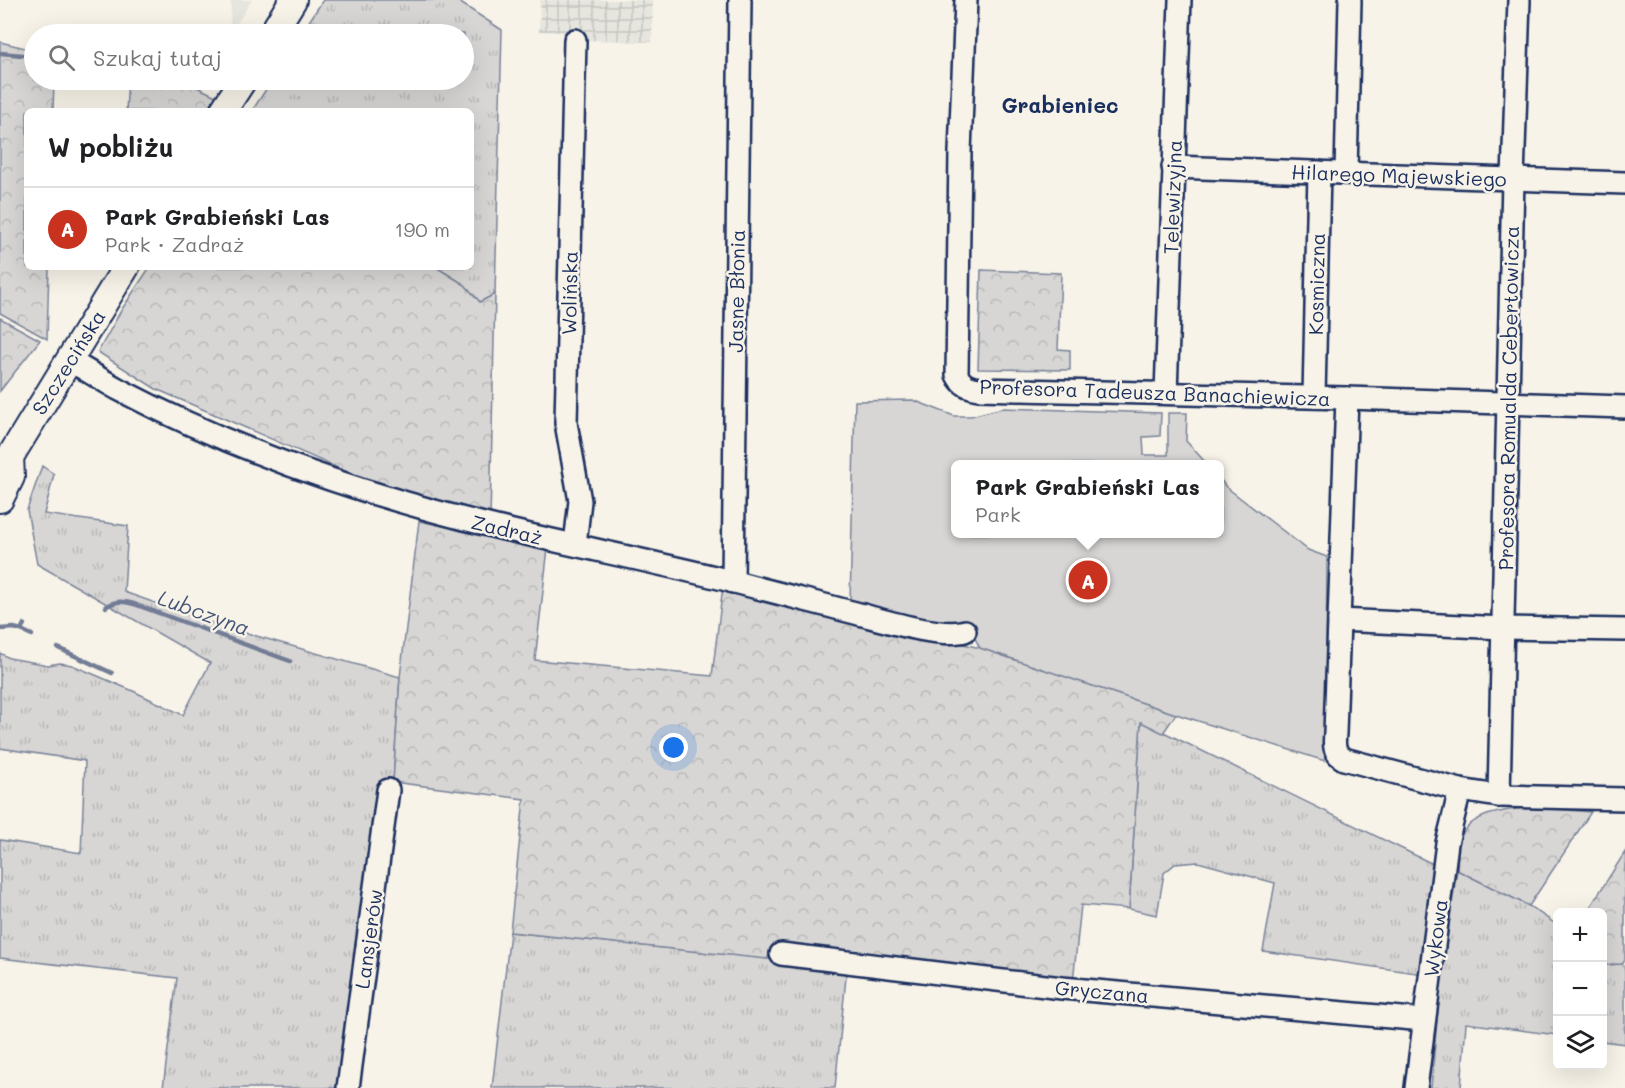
<!DOCTYPE html>
<html lang="pl">
<meta charset="utf-8">
<style>
:root{--surface:#fff;--page:#f2f2f2;--text:#202124;--muted:#757577;--line:#e0e0e0;--accent:#c8321e}
body{margin:0;font-family:Mali,sans-serif;background:var(--page);color:var(--text)}
.controls{position:absolute;right:18px;bottom:18px;display:grid;overflow:hidden;border-radius:9px;box-shadow:0 6px 24px #0002}
.controls button{width:54px;height:54px;display:grid;place-items:center;padding:0;border:0;border-bottom:2px solid var(--line);background:var(--surface);color:var(--text);font:30px sans-serif}
.you{position:absolute;left:674px;top:748px;width:21px;height:21px;margin:-15px;border:4px solid #fff;border-radius:50%;background:#1a73e8;box-shadow:0 0 0 9px #1a73e833}
.badge{display:grid;place-items:center;width:39px;height:39px;border-radius:50%;background:var(--accent);color:#fff;font-size:20px;font-weight:700}
.pin{position:absolute;translate:-50% -50%;border:3px solid #fff;box-shadow:0 2px 6px #0006}
.popup{position:absolute;left:951px;top:460px;width:273px;height:78px;box-sizing:border-box;display:grid;place-content:center;border-radius:9px;background:var(--surface);filter:drop-shadow(0 2px 4px #0005);font-size:20px;white-space:nowrap;color:var(--muted)}
.popup b{font-size:22px;color:var(--text)}
.popup::after{content:'';position:absolute;left:50%;top:100%;margin-left:-12px;border:12px solid transparent;border-top-color:var(--surface)}
.list{margin:0;padding:0;list-style:none}
h2{display:flex;justify-content:space-between;align-items:center;height:78px;margin:0;padding:0 24px;font-size:26px}
h2 small{font-size:20px;font-weight:400;color:var(--muted)}
.list li{display:grid;grid-template-columns:39px 1fr auto;gap:18px;align-items:center;box-sizing:border-box;height:84px;padding:0 24px;border-top:2px solid var(--line)}
.list b{display:block;font-size:22px;white-space:nowrap}
.list p{margin:0;font-size:20px;white-space:nowrap;color:var(--muted)}
.list em{font-size:20px;font-style:normal;color:var(--muted)}
.icon{flex:none;width:33px;height:33px;fill:none;stroke:currentColor;stroke-width:2;stroke-linecap:round;stroke-linejoin:round}
.map{position:relative;flex:none;width:1625px;height:1088px;overflow:hidden}
.search{position:absolute;background:var(--surface);box-shadow:0 6px 24px #0002;left:24px;top:24px;width:450px;height:66px;display:flex;align-items:center;gap:15px;box-sizing:border-box;padding:0 21px;border-radius:33px;color:var(--muted);font-size:22px}
.panel{position:absolute;background:var(--surface);box-shadow:0 6px 24px #0002;left:24px;top:108px;width:450px;height:162px;border-radius:9px}
.map>svg:first-child{display:block}
</style>
<div class="map">
<svg width="1625" height="1088" viewBox="0 0 1625 1088">
<defs>
<pattern id="industrial-grid" width="8" height="8" patternUnits="userSpaceOnUse" patternTransform="scale(1.5)"><rect width="8" height="8" fill="#e6e5de"/><path d="M0 4h8M4 0v8" fill="none" stroke="#c5c5c1"/></pattern>
<pattern id="grass-tufts" width="24" height="20" patternUnits="userSpaceOnUse" patternTransform="scale(1.5)"><rect width="24" height="20" fill="#d7d6d4"/><path d="M3 7l-1-3M5 7V3M7 7l1-3M15 17l-1-3M17 17v-4M19 17l1-3" fill="none" stroke="#b8b8b8"/></pattern>
<pattern id="forest-crowns" width="20" height="18" patternUnits="userSpaceOnUse" patternTransform="scale(1.5)"><rect width="20" height="18" fill="#d7d6d4"/><path d="M2 6a3 3 0 1 1 6 0M12 15a3 3 0 1 1 6 0" fill="none" stroke="#b8b8b8"/></pattern>
</defs>
<rect width="100%" height="100%" fill="#f7f3e8"/>
<filter id="ink" filterUnits="userSpaceOnUse"><feTurbulence type="fractalNoise" baseFrequency=".0167" numOctaves="2"/><feDisplacementMap in="SourceGraphic" scale="12" xChannelSelector="R" yChannelSelector="G"/><feConvolveMatrix kernelMatrix="1 2 1 2 8 2 1 2 1" color-interpolation-filters="sRGB"/></filter>
<g filter="url(#ink)">
<!-- built -->
<polygon fill="#e6e5de" points="231,0 252,0 230,34"/>
<!-- industrial -->
<polygon fill="url(#industrial-grid)" points="540,0 653,0 652,42 585,40 585,33 539,31"/>
<!-- grass -->
<g fill="url(#grass-tufts)" stroke="#798299" stroke-width="1.5">
<polygon points="323,0 456,0 502,30 495,294 480,302 465,285 436,267 471,267 471,111 252,111 272,80 464,80 464,34 301,34"/>
<polygon points="42,466 54,474 44,514 128,526 124,592 215,624 400,677 393,782 378,783 355,998 342,1088 163,1088 177,978 0,958 0,840 81,853 85,761 0,748 0,653 9,658 48,665 60,663 72,665 133,691 183,715 210,663 37,564 27,510"/>
<polygon points="1141,721 1435,865 1423,974 1263,951 1275,883 1198,862 1175,864 1164,873 1157,915 1129,909"/>
<polygon points="1457,870 1529,906 1557,925 1557,1035 1466,1023 1461,1088 1431,1088 1440,986"/>
<polygon points="510,932 847,967 835,1088 492,1088"/>
<polygon points="1622,964 1625,966 1625,1044 1602,1041 1603,965"/>
</g>
<!-- forest -->
<g fill="url(#forest-crowns)" stroke="#798299" stroke-width="1.5">
<polygon points="0,42 34,50 34,80 54,80 53,111 27,111 27,267 49,267 47,339 0,313"/>
<polygon points="128,80 182,80 216,96 217,105 214,111 126,111"/>
<polygon points="150,267 436,267 465,285 480,302 495,294 490,521 405,497 156,389 98,352 122,309"/>
<polygon points="981,270 1061,273 1058,349 1070,350 1070,370 978,369"/>
<polygon points="0,318 40,340 0,391"/>
<polygon points="419,521 548,548 535,660 712,676 723,586 947,645 959,643 980,648 1176,714 1163,733 1141,722 1129,909 1081,905 1073,982 774,945 767,959 510,932 524,799 393,782 400,677"/>
<path d="M1531,807L1591,812L1529,906L1457,870C1458,862 1457,854 1458,846C1464,812 1504,811 1531,807Z"/>
<polygon points="1625,852 1625,959 1622,964 1603,965 1602,912 1587,912"/>
</g>
<!-- green -->
<polygon fill="#d7d6d4" stroke="#798299" stroke-width="1.5" points="913,400 954,416 971,416 1002,408 1161,413 1160,436 1143,437 1144,455 1168,455 1168,413 1187,413 1186,441 1207,464 956,464 956,534 1220,534 1220,479 1226,487 1308,550 1327,557 1325,761 1176,714 980,648 967,623 953,627 850,603 855,401"/>
<g fill="none" stroke-linecap="round" stroke-linejoin="round">
<!-- stream -->
<g stroke="#727c95" stroke-width="4.5">
<polyline points="0,53 34,56"/>
<path d="M106,607C116,600 123,601 134,604L290,661"/>
<polyline points="0,629 14,628 21,630 24,624"/>
<polyline points="21,630 32,635"/>
<polyline points="58,648 112,673"/>
</g>
<!-- minor casing -->
<g stroke="#1b2f5e" stroke-width="26">
<g id="minor">
<path d="M966,0L960,152L957,375C962,385 968,387 979,389L1347,398L1625,407"/>
<polyline points="575,40 566,423 580,501 575,544"/>
<polyline points="1173,167 1625,183"/>
<polyline points="1346,173 1350,0"/>
<path d="M69,360C86,370 102,380 118,389C236,451 371,497 500,528C578,547 657,562 735,582C776,593 818,603 859,614C886,621 940,638 965,631"/>
<polyline points="1166,393 1180,0"/>
<polyline points="1314,397 1319,172"/>
<path d="M1347,398L1335,733C1334,744 1333,753 1344,759L1460,790L1479,793L1499,796L1625,799"/>
<polyline points="733,582 740,0"/>
<polyline points="1339,620 1503,628 1625,630"/>
<polyline points="1499,796 1513,179 1519,0"/>
<polyline points="781,954 1062,988 1424,1020"/>
<polyline points="348,1088 388,790"/>
<polyline points="1416,1088 1447,843 1460,790"/>
</g>
</g>
<!-- major casing -->
<g stroke="#1b2f5e" stroke-width="30">
<g id="major">
<polyline points="272,34 293,0"/>
<polyline points="223,111 243,80"/>
<polyline points="0,461 10,457 126,267"/>
<polyline points="0,499 11,477 10,457"/>
</g>
</g>
<!-- minor -->
<use href="#minor" stroke="#f7f3e8" stroke-width="21"/>
<!-- major -->
<use href="#major" stroke="#f7f3e8" stroke-width="26"/>
</g>
</g>
<g text-anchor="middle" dominant-baseline="central" stroke-width="5" stroke-linejoin="round" paint-order="stroke">
<!-- street labels -->
<g font-size="20" fill="#1b2f5e" stroke="#f7f3e8">
<text transform="translate(1399 175) rotate(2)">Hilarego Majewskiego</text>
<text transform="translate(1172 197) rotate(-88)">Telewizyjna</text>
<text transform="translate(1316 284) rotate(-89)">Kosmiczna</text>
<text transform="translate(736 291) rotate(-89)">Jasne Błonia</text>
<text transform="translate(569 293) rotate(-89)">Wolińska</text>
<text transform="translate(68 362) rotate(-58)">Szczecińska</text>
<text transform="translate(1155 392) rotate(2)">Profesora Tadeusza Banachiewicza</text>
<text transform="translate(1508 398) rotate(-89)">Profesora Romualda Cebertowicza</text>
<text transform="translate(507 529) rotate(13)">Zadraż</text>
<text transform="translate(1435 938) rotate(-83)">Wykowa</text>
<text transform="translate(368 939) rotate(-82)">Lansjerów</text>
<text transform="translate(1102 991) rotate(5)">Gryczana</text>
</g>
<!-- neighbourhood labels -->
<g font-size="21" font-weight="bold" fill="#1b2f5e" stroke="#f7f3e8">
<text x="1060" y="104">Grabieniec</text>
</g>
<!-- water labels -->
<g font-size="21" font-style="italic" fill="#465679" stroke="#f7f3e8">
<text transform="translate(204 612) rotate(20)">Lubczyna</text>
</g>
</g>
</svg>
<div class="controls">
<button>+</button>
<button>−</button>
<button><svg class="icon" aria-label="layers" viewBox="0 0 24 24"><path d="M12 4l9 5-9 5-9-5zM3 14l9 5 9-5"/></svg></button>
</div>
<div class="you"></div>
<div class="pin badge" style="left:1088px;top:580px">A</div>
<div class="popup"><b>Park Grabieński Las</b>Park</div>
<div class="search"><svg class="icon" aria-label="search" viewBox="0 0 24 24"><circle cx="10" cy="10" r="6"/><path d="M15 15l6 6"/></svg>Szukaj tutaj</div>
<section class="panel">
<h2>W pobliżu<small></small></h2>
<ul class="list">
<li><span class="badge">A</span><div><b>Park Grabieński Las</b><p>Park · Zadraż</p></div><em>190 m</em></li>
</ul>
</section>
</div>
